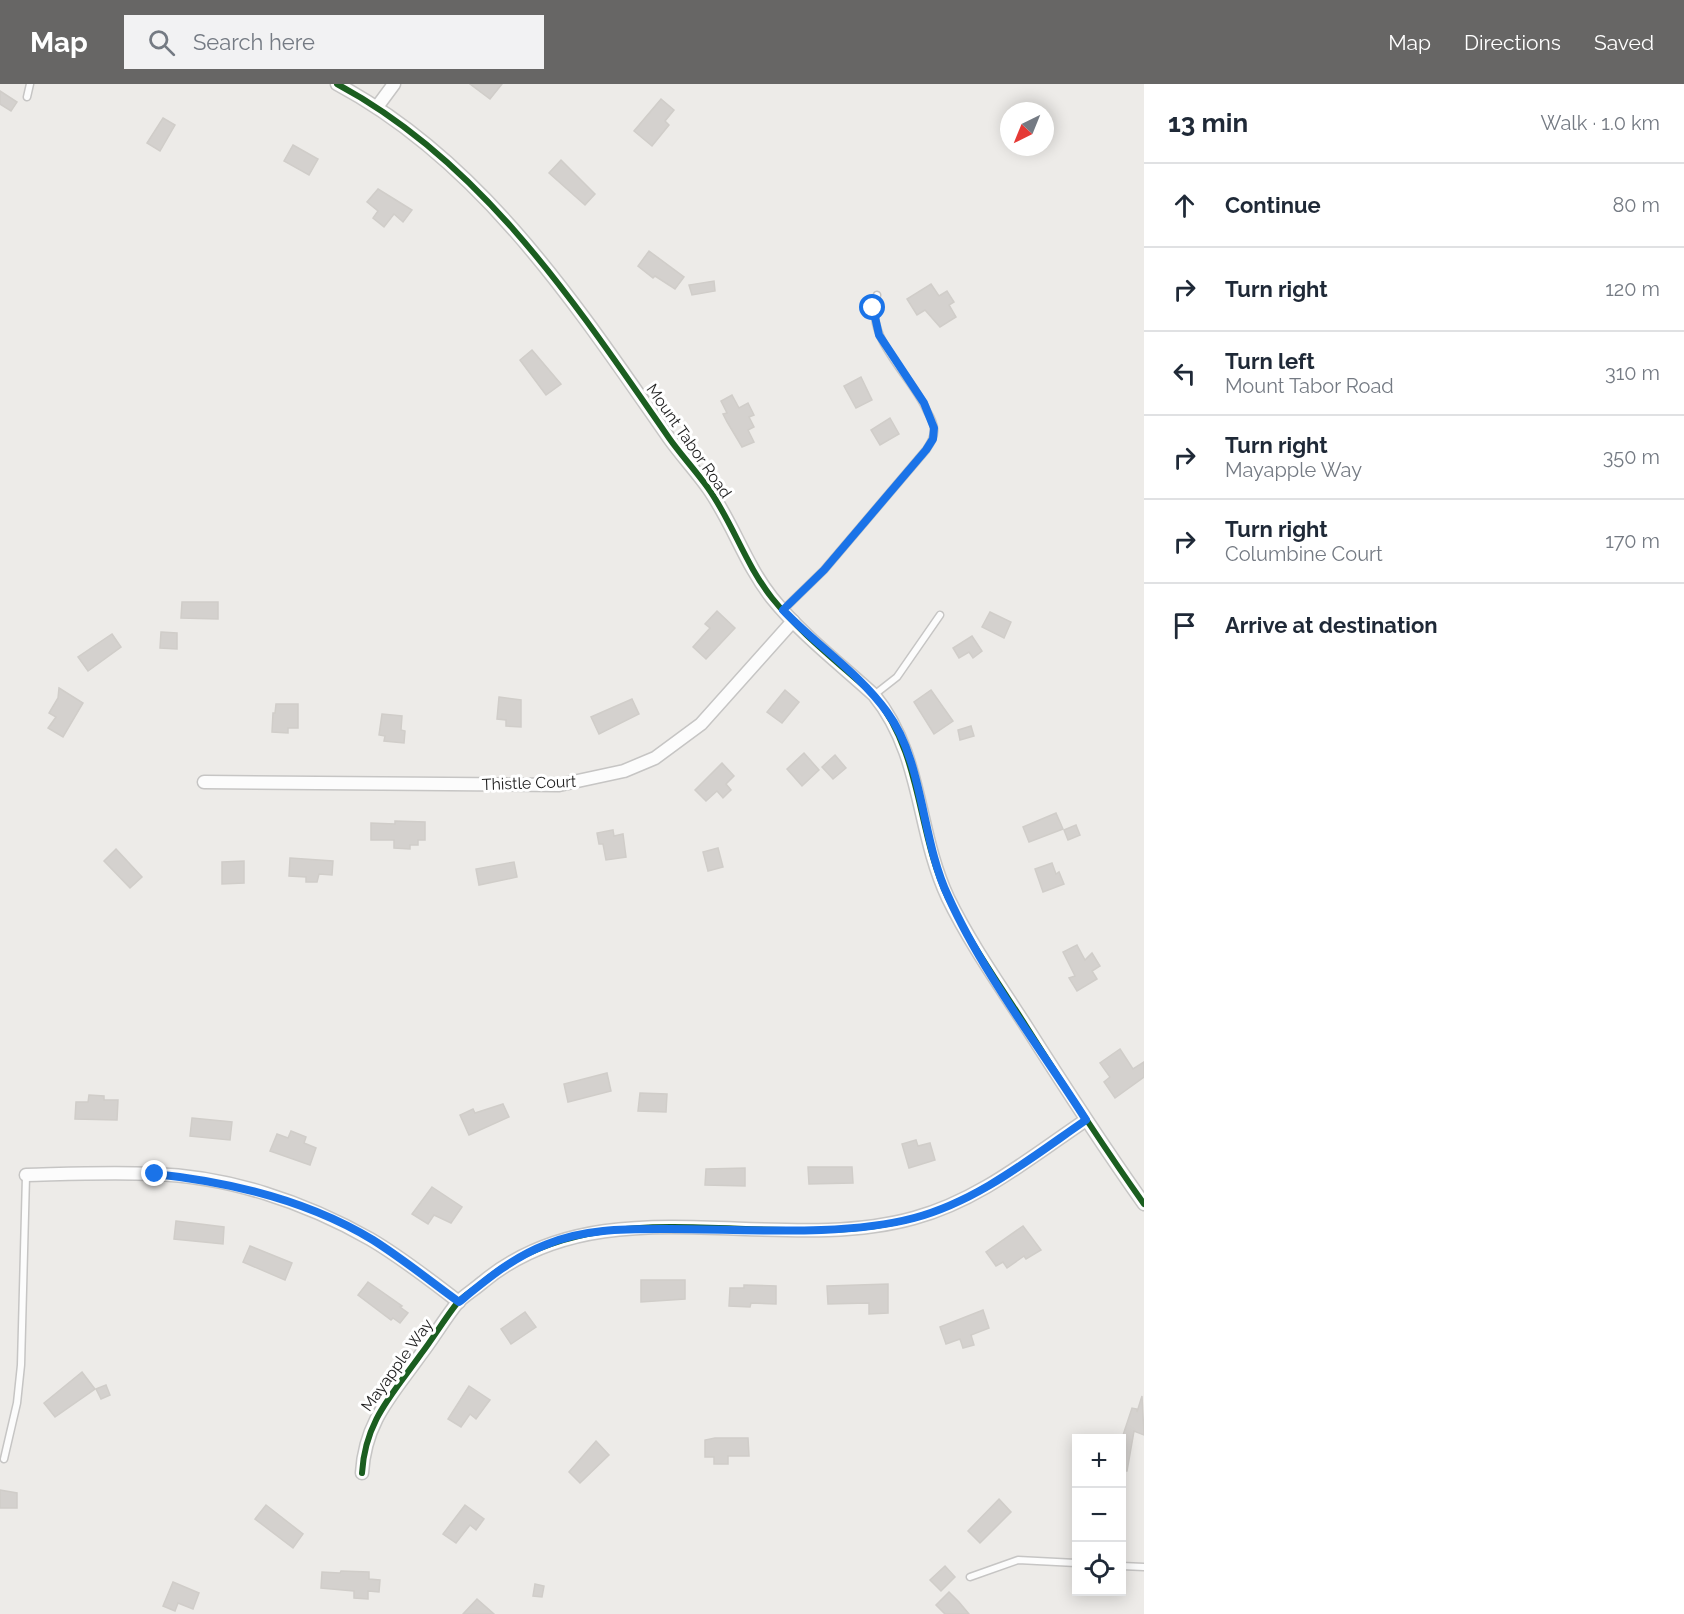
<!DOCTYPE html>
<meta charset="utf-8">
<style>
:root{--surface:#fff;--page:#f2f2f3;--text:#1f2937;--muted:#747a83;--line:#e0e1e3;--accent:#676665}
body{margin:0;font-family:Raleway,sans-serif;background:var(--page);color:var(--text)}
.controls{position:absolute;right:18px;bottom:18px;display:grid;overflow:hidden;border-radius:0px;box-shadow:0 3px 15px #0003}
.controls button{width:54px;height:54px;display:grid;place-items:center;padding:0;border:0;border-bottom:2px solid var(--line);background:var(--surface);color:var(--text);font:30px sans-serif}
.compass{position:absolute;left:1000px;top:18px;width:54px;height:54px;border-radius:50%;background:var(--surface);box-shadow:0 3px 15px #0003;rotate:223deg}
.stop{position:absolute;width:18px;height:18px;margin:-14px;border:4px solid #1a73e8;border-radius:50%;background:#fff}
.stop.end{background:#1a73e8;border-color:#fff;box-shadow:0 2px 6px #0008}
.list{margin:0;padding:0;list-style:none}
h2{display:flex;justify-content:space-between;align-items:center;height:78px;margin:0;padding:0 24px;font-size:26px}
h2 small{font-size:20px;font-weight:400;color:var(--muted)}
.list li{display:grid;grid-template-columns:39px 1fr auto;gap:18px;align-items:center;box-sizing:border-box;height:84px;padding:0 24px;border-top:2px solid var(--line)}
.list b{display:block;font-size:22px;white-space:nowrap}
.list p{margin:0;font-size:20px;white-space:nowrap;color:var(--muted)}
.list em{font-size:20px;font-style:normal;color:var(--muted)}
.icon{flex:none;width:33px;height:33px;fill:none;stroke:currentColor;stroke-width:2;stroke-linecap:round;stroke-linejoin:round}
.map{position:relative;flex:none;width:1144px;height:1530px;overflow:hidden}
header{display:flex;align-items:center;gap:36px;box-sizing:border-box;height:84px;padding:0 30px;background:var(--accent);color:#fff}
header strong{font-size:28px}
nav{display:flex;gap:33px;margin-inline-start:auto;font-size:21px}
.search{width:420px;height:54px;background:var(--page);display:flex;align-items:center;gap:15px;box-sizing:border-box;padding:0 21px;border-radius:0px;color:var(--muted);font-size:22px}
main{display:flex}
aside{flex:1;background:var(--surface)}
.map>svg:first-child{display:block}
</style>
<header>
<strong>Map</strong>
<div class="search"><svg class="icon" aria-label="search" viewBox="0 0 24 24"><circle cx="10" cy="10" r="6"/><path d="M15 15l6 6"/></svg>Search here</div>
<nav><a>Map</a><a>Directions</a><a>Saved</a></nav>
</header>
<main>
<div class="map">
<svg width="1144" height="1530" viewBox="0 0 1144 1530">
<rect width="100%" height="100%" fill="#edebe8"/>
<!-- building -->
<g fill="#d4d1ce" stroke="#d0cdc9" stroke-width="1.5">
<polygon points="470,0 502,0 490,15"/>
<polygon points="0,7 17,18 11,27 0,20"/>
<polygon points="661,15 674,26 665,37 669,41 652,62 634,47"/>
<polygon points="163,34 175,41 160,67 147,59"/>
<polygon points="293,61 318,75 309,91 284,77"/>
<polygon points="561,76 595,110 585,121 549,89"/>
<polygon points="378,105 412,126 403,138 394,130 384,143 373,134 378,127 367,118"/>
<polygon points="649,167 684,193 675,205 655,192 653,194 638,182"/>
<polygon points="714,197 715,207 692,211 689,201"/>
<polygon points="931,200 939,212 947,207 954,218 949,221 956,233 940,243 925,226 917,231 907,215"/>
<polygon points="532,266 561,300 546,311 520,276"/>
<polygon points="861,293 872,316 856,324 844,302"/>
<polygon points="732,311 739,324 748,319 754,331 749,333 754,343 748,346 754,358 742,363 727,338 723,330 727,329 721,317"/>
<polygon points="890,334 899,350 880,361 871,346"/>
<polygon points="182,518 218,518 218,535 181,534"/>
<polygon points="717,527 735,544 706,575 693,563 710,544 705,540"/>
<polygon points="990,528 1011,538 1004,554 982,543"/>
<polygon points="161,548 177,549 177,565 160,564"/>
<polygon points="112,550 121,563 88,587 78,573"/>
<polygon points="972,552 982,567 973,574 969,568 959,574 953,564"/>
<polygon points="59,604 83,619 63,653 48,644 56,633 49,629 58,614"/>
<polygon points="785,606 799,618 782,639 767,628"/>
<polygon points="931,606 953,637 934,650 914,618"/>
<polygon points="499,613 521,616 521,643 506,642 506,636 497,635"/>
<polygon points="632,615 639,630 599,650 591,633"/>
<polygon points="276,620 298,620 298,644 288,644 288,649 272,648 273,629 275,629"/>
<polygon points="382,630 402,632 401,646 405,647 404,659 384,657 385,652 379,651"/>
<polygon points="971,642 974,652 960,656 958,646"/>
<polygon points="804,669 819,686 802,702 787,685"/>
<polygon points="835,671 846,684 833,695 822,683"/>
<polygon points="722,679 734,692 726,700 731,706 723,714 717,707 706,717 695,706"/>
<polygon points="1056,729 1063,745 1029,758 1023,743"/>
<polygon points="395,737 425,738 425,756 418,756 418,761 410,761 410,765 394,764 394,756 371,756 371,739 395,740"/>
<polygon points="1076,741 1080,751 1068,756 1064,746"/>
<polygon points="613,746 614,752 623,750 626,773 606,776 603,760 599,760 597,749"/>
<polygon points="718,764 723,783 708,787 703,768"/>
<polygon points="116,765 142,793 130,804 104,777"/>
<polygon points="290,774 333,777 332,791 319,790 317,798 306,798 306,793 289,792"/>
<polygon points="244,777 244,799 222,800 222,778"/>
<polygon points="514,778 517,793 479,801 476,785"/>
<polygon points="1052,779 1056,790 1059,788 1064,800 1043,808 1035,785"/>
<polygon points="1077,861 1085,876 1092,869 1100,882 1092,887 1097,895 1077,907 1069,894 1075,892 1063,868"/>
<polygon points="1120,965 1133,985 1144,978 1144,993 1115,1014 1104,998 1110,993 1100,979"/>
<polygon points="607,989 611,1007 568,1018 564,1000"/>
<polygon points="640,1009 667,1010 666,1028 638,1027"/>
<polygon points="89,1011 104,1012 104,1016 118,1016 117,1036 75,1035 76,1018 88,1018"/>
<polygon points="503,1020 509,1033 469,1051 460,1031 473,1025 475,1029"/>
<polygon points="192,1034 232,1038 230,1056 190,1052"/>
<polygon points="291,1047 306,1053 304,1059 316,1064 310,1081 270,1067 277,1050 288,1054"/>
<polygon points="916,1056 918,1062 930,1059 935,1076 909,1084 902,1060"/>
<polygon points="808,1083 852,1083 853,1099 809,1100"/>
<polygon points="745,1084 745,1102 705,1101 706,1085"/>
<polygon points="432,1103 462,1123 451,1139 434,1131 428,1140 412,1130"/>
<polygon points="176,1137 224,1143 223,1160 174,1155"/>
<polygon points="1023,1142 1041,1166 1026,1175 1024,1172 1007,1184 1003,1178 996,1182 986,1168"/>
<polygon points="250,1162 292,1179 285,1196 243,1178"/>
<polygon points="641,1196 685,1196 685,1215 641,1218"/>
<polygon points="368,1198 402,1222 400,1223 408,1229 400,1239 393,1234 391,1236 358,1211"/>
<polygon points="888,1200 888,1229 869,1230 869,1219 828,1220 827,1202"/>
<polygon points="744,1201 776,1202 776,1220 751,1219 750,1223 729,1222 730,1204 744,1204"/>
<polygon points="983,1226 989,1244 971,1251 974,1261 963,1264 960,1255 946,1260 940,1243"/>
<polygon points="525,1228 536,1243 511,1260 501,1245"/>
<polygon points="82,1288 95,1305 55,1333 44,1319"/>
<polygon points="106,1301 110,1311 101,1315 96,1305"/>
<polygon points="469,1302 490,1316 476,1335 470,1330 461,1343 448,1335"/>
<polygon points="1142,1312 1144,1351 1134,1347 1127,1387 1122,1387 1122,1354 1132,1324 1137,1325 1137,1328"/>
<polygon points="715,1354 748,1354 749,1372 728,1372 728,1380 714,1380 714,1373 705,1373 705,1356"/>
<polygon points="596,1357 609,1371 580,1399 569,1388"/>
<polygon points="0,1406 17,1409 17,1424 0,1424"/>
<polygon points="999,1415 1011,1428 980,1459 968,1447"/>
<polygon points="266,1421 303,1450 293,1464 255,1435"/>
<polygon points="465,1421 484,1435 476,1446 470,1441 456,1459 443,1450"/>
<polygon points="945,1482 955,1493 941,1507 930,1496"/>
<polygon points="341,1487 369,1488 369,1495 380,1496 379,1508 368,1507 368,1515 354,1514 354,1507 321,1504 322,1488 340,1489"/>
<polygon points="173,1498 199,1509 193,1525 178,1519 175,1527 163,1522"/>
<polygon points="535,1500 544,1502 542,1513 533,1512"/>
<polygon points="949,1508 959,1518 969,1530 945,1530 936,1521"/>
<polygon points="477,1515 494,1530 463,1530"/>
</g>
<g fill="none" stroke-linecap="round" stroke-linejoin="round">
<!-- lane casing -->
<g stroke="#c6c5c4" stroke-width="9">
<g id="lane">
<polyline points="27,13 30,0"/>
<path d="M783,526L824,486L926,366C930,360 935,353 934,345C934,339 930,332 927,327C911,290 863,254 877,211"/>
<polyline points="874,611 897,593 940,531"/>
<polyline points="4,1375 17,1319 21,1281 26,1092"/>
<polyline points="1122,1482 1144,1483"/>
<polyline points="970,1493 1018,1476 1076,1479"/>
</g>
</g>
<!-- street casing -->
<g stroke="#c6c5c4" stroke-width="15">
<g id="street">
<path d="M337,0C483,78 577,222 669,354C681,371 696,387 708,404C733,439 745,480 772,514C801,550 840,580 874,611C923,671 916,746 948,814C970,859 999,900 1026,942C1064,1002 1103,1062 1144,1120"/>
<polyline points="377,23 394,0"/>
<polyline points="204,698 559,701 624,687 655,674 701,640 793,537"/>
<path d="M26,1091C68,1090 111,1088 153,1090C228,1092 305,1118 370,1155C401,1173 430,1196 459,1218"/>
<path d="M362,1389C365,1337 392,1311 421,1270C434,1253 445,1234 458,1218C465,1211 475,1205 483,1198C604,1098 774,1173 914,1134C978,1117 1031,1073 1086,1036"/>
</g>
</g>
<!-- lane -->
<use href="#lane" stroke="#fcfcfc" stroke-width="6"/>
<!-- street -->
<use href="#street" stroke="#fcfcfc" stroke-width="12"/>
<!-- cycleway casing -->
<g stroke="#fff" stroke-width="10">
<g id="cycleway">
<path d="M337,0C483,78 577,222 669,354C681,371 696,387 708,404C733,439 745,480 772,514C801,550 840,580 874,611C923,671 916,746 948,814C970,859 999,900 1026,942C1064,1002 1103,1062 1144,1120"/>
<path d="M362,1389C365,1337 392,1311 421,1270C434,1253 445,1234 458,1218C465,1211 475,1205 483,1198C604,1098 774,1173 914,1134C978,1117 1031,1073 1086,1036"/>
</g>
</g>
<!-- cycleway -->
<use href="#cycleway" stroke="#1b5e20" stroke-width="6"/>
</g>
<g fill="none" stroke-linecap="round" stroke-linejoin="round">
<!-- route -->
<path stroke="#1a73e8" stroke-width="8" d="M155,1090C231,1098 307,1116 373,1156C403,1175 430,1197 459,1218C486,1196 512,1174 545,1161C584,1144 628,1145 670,1145C744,1145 843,1153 914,1134C978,1117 1032,1073 1086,1036C1041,965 982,888 948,812C921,755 924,678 887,628C859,589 816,561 783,526L824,486L926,366L933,355L934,344L924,319L879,251L873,224"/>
</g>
<g text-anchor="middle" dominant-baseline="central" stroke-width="6" stroke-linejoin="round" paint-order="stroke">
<!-- street labels -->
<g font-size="16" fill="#1f1f1f" stroke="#fff">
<text transform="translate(689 357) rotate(55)">Mount Tabor Road</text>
<text transform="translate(529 699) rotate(-2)">Thistle Court</text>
<text transform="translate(397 1281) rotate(-54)">Mayapple Way</text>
</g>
</g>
</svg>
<div class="controls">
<button>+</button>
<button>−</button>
<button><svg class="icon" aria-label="locate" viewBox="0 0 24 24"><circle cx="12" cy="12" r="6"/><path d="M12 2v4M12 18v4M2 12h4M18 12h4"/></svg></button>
</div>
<svg class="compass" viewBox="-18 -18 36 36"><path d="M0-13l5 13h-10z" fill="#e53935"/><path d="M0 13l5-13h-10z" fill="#747a83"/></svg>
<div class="stop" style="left:873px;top:224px"></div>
<div class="stop end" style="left:155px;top:1090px"></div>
</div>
<aside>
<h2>13 min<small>Walk · 1.0 km</small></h2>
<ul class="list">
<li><svg class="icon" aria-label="ahead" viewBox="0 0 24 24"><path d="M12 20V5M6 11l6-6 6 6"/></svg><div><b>Continue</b></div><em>80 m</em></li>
<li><svg class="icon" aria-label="right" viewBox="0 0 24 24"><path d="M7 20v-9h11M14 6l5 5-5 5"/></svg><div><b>Turn right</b></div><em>120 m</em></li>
<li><svg class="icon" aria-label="left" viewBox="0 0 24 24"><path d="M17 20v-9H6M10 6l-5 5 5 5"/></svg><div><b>Turn left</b><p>Mount Tabor Road</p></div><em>310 m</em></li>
<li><svg class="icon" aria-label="right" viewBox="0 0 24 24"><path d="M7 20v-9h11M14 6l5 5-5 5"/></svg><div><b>Turn right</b><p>Mayapple Way</p></div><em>350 m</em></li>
<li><svg class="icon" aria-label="right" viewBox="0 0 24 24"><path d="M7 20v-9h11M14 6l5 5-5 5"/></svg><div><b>Turn right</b><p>Columbine Court</p></div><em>170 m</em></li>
<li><svg class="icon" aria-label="arrive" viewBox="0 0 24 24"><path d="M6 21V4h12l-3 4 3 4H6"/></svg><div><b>Arrive at destination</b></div></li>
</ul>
</aside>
</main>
